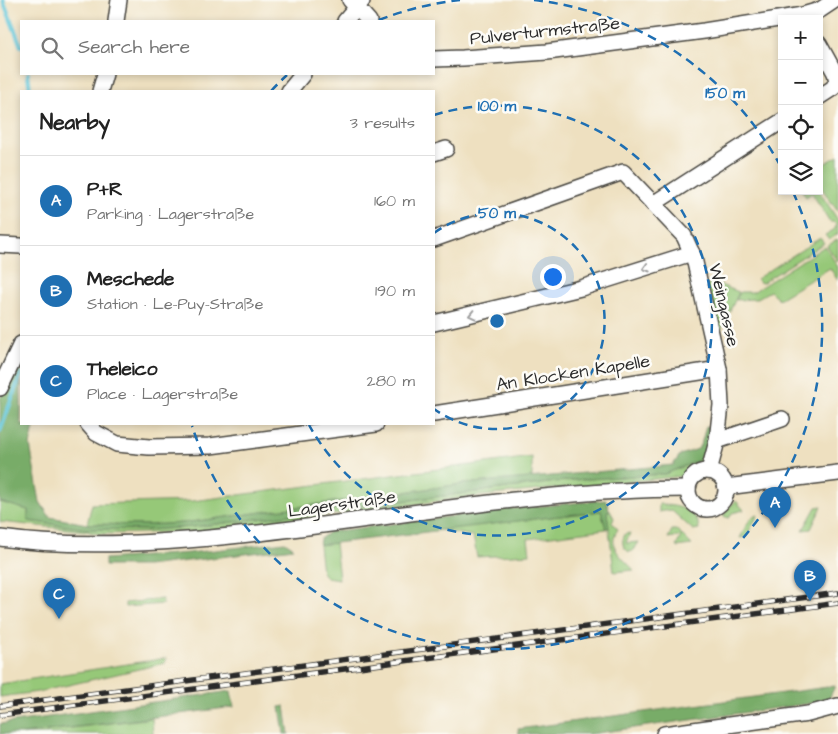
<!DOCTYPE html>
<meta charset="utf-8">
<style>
:root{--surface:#fff;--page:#f6f6f6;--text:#222;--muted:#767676;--line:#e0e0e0;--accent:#1f6fb2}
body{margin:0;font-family:"Architects Daughter",sans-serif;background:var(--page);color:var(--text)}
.controls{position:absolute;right:15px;top:15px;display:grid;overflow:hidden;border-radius:0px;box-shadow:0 2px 8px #0003}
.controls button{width:45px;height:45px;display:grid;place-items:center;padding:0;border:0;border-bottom:1px solid var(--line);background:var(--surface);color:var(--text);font:25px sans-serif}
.you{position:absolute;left:552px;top:276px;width:18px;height:18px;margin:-12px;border:4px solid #fff;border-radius:50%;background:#1a73e8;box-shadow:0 0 0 8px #1a73e833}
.badge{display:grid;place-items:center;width:32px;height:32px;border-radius:50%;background:var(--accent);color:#fff;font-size:16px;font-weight:700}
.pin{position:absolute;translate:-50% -41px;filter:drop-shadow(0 1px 2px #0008)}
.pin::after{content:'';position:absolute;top:26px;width:18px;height:15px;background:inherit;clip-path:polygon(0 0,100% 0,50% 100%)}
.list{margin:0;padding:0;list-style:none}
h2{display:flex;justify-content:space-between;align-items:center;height:65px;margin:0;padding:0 20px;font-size:21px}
h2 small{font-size:16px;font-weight:400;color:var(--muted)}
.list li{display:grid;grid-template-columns:32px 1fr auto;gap:15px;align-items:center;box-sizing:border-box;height:90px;padding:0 20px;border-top:1px solid var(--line)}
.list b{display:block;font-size:19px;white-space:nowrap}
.list p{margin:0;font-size:16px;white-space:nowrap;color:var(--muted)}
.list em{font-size:16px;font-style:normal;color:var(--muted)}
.icon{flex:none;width:28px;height:28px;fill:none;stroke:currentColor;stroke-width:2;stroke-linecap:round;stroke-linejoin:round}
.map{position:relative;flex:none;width:838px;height:734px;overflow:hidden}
.search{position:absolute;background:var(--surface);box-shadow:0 2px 8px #0003;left:20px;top:20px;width:415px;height:55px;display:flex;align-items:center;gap:12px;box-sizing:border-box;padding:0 18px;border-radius:0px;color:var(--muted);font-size:19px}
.panel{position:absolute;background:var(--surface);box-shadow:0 2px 8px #0003;left:20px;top:90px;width:415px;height:335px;border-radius:0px}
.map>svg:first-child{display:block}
</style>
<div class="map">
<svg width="838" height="734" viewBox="0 0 838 734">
<rect width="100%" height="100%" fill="#fdfcf7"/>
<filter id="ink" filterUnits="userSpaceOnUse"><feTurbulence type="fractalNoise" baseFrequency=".02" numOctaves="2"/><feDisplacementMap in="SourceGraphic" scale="10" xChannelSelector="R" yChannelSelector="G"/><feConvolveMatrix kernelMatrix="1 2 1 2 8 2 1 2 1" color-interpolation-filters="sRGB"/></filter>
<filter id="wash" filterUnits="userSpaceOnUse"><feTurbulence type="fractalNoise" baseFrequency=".0096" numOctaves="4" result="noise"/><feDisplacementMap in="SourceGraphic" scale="20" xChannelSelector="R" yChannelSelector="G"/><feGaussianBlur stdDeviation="1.12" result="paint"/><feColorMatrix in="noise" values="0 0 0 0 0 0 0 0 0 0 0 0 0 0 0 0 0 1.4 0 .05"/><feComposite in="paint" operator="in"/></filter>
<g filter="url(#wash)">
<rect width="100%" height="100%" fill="#eee0c0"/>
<!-- green -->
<g fill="#96c878" stroke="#607a52">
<polygon points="838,156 838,212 819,184 819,167"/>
<polygon points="802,191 819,191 838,220 838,234 829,240 825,235 835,229 836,224 833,222 830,222 812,193 806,197"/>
<polygon points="820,238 824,243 762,283 759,282 756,279"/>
<polygon points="838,239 838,262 827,246"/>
<polygon points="825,246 838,267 838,281 830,268 779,299 770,291 756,299 736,300 740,292 753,292"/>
<polygon points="717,282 723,286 739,292 716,340 705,285"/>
<polygon points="705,456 707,463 699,467 685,476 470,497 197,532 98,534 86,531 0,522 0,502 28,510 28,521 87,529 148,530 193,527 573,480 665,474 699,460"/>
<polygon points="532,457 532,478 462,484 184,523 147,525 87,524 92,504 192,501"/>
<polygon points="736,501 744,510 732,513 729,518 723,516 730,506"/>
<path d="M659,504C677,506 697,508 699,529L693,530L671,510L659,512Z"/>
<polygon points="822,506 811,529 803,530 816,507"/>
<path d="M609,509L614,518L612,523L618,529C606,547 622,557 634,570L614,572L607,513Z"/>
<polygon points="601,511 606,529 528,539 530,554 477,557 473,536 439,530"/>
<path d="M758,515L746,537L740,538C745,529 748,517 758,515Z"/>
<polygon points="672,530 677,530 692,545 676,547 681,536 668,538"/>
<path d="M630,533L626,543L639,542L633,551L629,552C622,547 621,542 625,534Z"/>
<polygon points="335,543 339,579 326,577 322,572 319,545"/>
<polygon points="162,599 163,604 125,607 125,603"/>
<polygon points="166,658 165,663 38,692 0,697 0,684"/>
<polygon points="152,718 153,734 23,734"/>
</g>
<!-- forest -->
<g fill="#78ac68" stroke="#526c4a">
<polygon points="21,359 21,424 35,424 30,445 40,502 50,517 87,524 147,525 184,523 462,484 673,465 680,455 698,449 702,441 706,426 712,428 705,456 699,460 665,474 573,480 193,527 148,530 87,529 28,521 28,510 0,502 0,401 2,393"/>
<polygon points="606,500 609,509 607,513 609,528 606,529 601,511 319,545 320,539 329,532 509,509"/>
<polygon points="285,542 294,548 147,566 105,566 105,559 189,553"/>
<polygon points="835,686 828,701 590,734 519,734 518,729"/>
<polygon points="231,691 234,707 23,734 0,734 0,724"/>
<polygon points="285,706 289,734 284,734 280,707"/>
</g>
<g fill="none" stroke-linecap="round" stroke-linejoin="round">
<!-- stream -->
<g stroke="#5bc4d7" stroke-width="4.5">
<polyline points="3,0 21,46"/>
<polyline points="28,74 30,91"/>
<polyline points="0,431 21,374"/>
</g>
</g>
</g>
<g filter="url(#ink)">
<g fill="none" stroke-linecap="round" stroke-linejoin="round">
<!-- minor casing -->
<g stroke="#484641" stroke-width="18">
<g id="minor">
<polyline points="350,0 369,21"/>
<polyline points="116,21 119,0"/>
<polyline points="345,21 362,1"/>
<polyline points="819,44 835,73 837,81 833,88 819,97"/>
<polyline points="434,59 463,58 547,52 704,31 803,15 820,10 835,0"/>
<polyline points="100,91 105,74"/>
<polyline points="289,91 303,74"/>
<polyline points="434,153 446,149"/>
<polyline points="653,204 782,121"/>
<polyline points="434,239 623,172 684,236 694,258 719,369 721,405 717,441 709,471"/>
<polyline points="0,245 21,246"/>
<polyline points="434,323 581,288 692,253"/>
<polyline points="0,388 21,344"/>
<polyline points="434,414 719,369"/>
<polyline points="88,424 96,433 117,444 149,447 210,446 376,424"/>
<polyline points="717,441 782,419"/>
<circle cx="707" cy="490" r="19"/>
<polyline points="726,487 838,473"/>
<path d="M0,538C79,549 170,543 249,534C395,518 541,489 688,489"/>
<polyline points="664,734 808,714 838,706"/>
</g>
</g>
<!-- minor -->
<use href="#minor" stroke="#fff" stroke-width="15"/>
<!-- rail casing -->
<g stroke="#2b2b2b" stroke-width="5.5">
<g id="rail">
<polyline points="0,706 838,593"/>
<polyline points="0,715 838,603"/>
</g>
</g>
<!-- rail -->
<use href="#rail" stroke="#fdfcf7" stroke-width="4" stroke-dasharray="11" stroke-linecap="butt"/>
</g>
<!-- one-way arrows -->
<defs><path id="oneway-chevron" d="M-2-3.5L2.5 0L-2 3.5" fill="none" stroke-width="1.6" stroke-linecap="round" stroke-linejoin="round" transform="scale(1.25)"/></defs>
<g stroke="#a0a0a0">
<use href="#oneway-chevron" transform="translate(646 268) rotate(163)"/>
<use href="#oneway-chevron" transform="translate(472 315) rotate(167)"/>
</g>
</g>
<!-- distance rings -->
<g fill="none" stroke="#1f6fb2" stroke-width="2.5" stroke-dasharray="9 6">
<path d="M434 233A108 108 0 1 1 434 409"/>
<path d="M434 115A215 215 0 1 1 309 425"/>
<path d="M271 91A323 323 0 0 1 287 75M379 20A323 323 0 0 1 460 0M534 0A323 323 0 0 1 781 167M793 192A323 323 0 1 1 192 426"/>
</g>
<g text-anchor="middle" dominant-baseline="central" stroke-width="5" stroke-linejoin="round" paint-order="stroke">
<!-- street labels -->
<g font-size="18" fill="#2b2b2b" stroke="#fdfcf7">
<text transform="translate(545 31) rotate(-6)">Pulverturmstraße</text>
<text transform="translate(724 305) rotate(77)">Weingasse</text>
<text transform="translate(573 373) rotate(-9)">An Klocken Kapelle</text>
<text transform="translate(342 504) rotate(-8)">Lagerstraße</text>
</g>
</g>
<circle cx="497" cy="321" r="8" fill="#1f6fb2" stroke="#fdfcf7" stroke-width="2.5"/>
<g font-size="15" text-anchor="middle" font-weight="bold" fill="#1f6fb2" stroke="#fdfcf7" stroke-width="5" stroke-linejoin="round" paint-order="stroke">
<text x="725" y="98">150 m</text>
<text x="497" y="111">100 m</text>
<text x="497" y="218">50 m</text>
</g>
</svg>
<div class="controls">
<button>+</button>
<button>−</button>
<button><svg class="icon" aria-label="locate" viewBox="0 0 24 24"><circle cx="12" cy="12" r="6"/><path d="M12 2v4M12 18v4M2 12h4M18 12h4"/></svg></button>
<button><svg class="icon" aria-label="layers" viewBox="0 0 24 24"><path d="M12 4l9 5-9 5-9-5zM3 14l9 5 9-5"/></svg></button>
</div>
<div class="you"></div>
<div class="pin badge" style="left:775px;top:528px">A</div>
<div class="pin badge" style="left:810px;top:601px">B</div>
<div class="pin badge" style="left:59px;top:619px">C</div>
<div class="search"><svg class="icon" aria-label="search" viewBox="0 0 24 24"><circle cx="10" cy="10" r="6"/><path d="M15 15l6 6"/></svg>Search here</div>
<section class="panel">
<h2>Nearby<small>3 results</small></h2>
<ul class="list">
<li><span class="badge">A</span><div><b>P+R</b><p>Parking · Lagerstraße</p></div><em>160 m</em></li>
<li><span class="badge">B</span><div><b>Meschede</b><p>Station · Le-Puy-Straße</p></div><em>190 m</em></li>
<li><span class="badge">C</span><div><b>Theleico</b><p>Place · Lagerstraße</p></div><em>280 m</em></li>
</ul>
</section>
</div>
